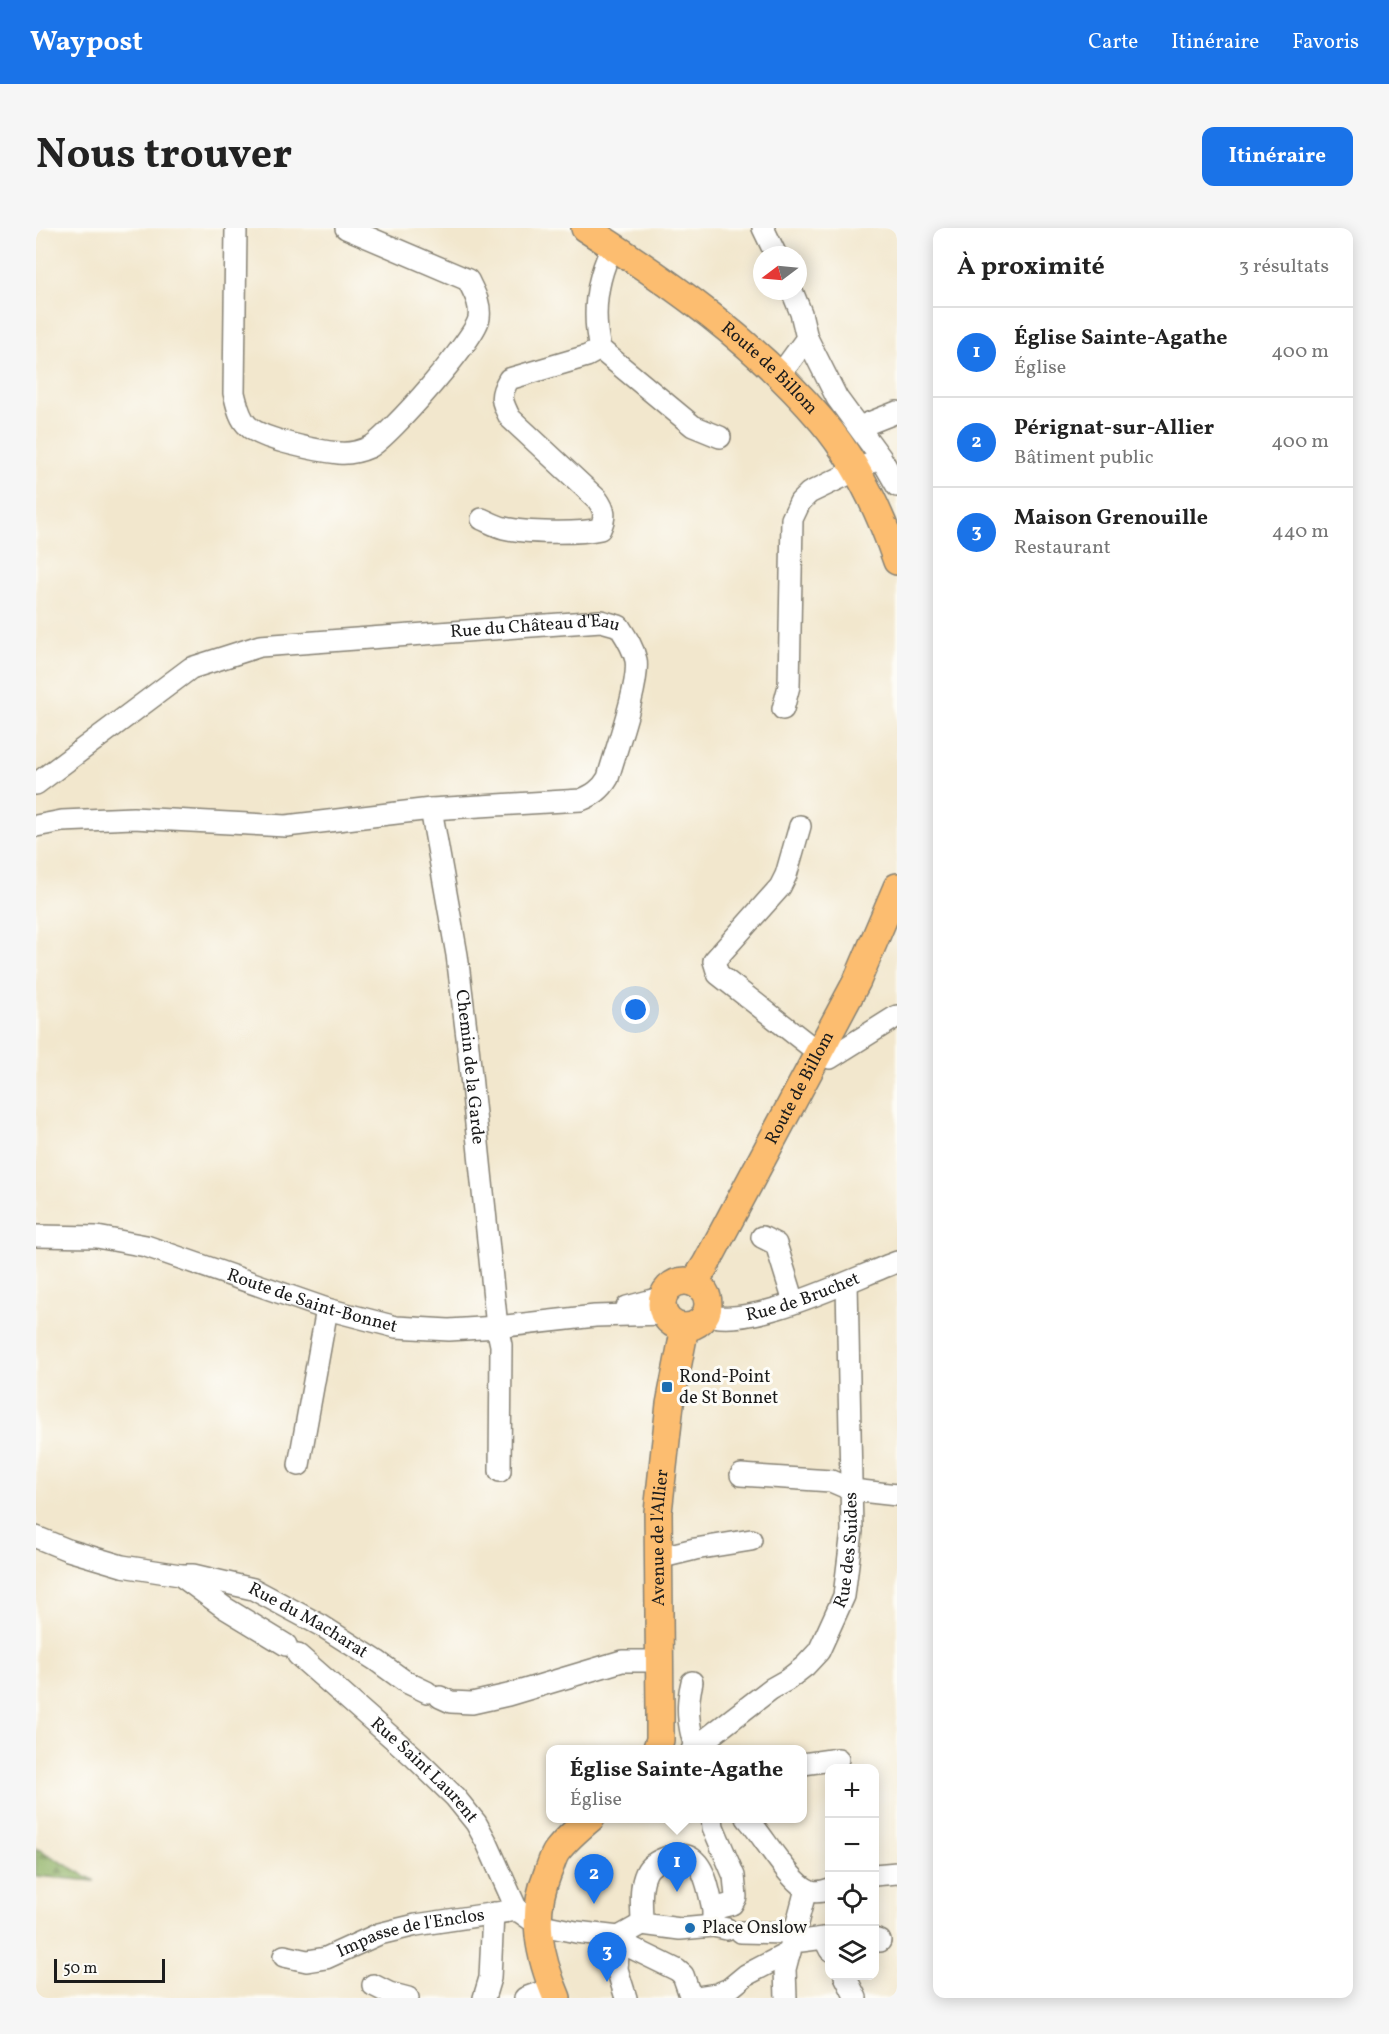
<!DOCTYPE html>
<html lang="fr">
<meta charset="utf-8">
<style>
:root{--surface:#fff;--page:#f6f6f6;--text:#222;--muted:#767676;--line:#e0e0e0;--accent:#1a73e8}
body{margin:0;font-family:Vollkorn,serif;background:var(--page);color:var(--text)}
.controls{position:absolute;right:18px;bottom:18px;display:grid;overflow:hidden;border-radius:12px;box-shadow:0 3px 15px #0003}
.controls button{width:54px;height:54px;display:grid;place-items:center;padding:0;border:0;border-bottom:2px solid var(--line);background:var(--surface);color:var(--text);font:30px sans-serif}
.compass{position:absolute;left:717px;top:18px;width:54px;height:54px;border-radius:50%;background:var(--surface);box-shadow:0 3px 15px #0003;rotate:254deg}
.scale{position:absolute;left:18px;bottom:15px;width:111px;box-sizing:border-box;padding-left:6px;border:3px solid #1c1c1c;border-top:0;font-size:16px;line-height:21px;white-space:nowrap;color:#1c1c1c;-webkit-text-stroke:4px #fdfcf7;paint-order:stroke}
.you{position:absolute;left:600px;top:782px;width:21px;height:21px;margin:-15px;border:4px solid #fff;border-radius:50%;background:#1a73e8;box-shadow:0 0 0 9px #1a73e833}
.badge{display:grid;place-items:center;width:39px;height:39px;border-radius:50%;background:var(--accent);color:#fff;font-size:20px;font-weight:700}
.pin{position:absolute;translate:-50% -50px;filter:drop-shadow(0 2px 3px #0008)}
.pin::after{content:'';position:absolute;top:32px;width:21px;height:18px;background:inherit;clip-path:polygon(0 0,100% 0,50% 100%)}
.popup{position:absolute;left:510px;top:1517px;width:261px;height:78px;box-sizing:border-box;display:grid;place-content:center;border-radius:12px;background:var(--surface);filter:drop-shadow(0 2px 4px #0005);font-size:20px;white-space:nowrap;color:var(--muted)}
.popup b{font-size:22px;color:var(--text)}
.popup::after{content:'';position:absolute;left:50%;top:100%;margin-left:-12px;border:12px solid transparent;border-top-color:var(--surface)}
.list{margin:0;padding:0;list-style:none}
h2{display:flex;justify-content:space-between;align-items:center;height:78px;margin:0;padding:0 24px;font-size:26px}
h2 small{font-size:20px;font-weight:400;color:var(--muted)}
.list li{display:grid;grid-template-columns:39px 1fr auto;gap:18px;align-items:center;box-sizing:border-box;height:90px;padding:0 24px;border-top:2px solid var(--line)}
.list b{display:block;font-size:22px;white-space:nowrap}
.list p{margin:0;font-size:20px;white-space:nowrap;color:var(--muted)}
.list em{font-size:20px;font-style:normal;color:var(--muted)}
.icon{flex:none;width:33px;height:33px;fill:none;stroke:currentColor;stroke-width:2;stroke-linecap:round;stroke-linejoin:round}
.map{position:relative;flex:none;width:861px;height:1770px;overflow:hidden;border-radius:12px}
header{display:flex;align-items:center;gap:36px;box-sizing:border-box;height:84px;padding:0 30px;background:var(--accent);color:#fff}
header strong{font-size:28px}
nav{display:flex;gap:33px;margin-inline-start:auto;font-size:21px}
.intro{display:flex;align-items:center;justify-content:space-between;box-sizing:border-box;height:144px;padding:0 36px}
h1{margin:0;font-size:42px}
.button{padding:15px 27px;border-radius:12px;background:var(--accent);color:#fff;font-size:21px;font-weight:700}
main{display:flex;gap:36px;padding:0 36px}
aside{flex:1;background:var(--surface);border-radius:12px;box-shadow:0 3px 15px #0003}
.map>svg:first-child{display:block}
</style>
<header>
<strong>Waypost</strong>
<nav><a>Carte</a><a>Itinéraire</a><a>Favoris</a></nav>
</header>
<div class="intro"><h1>Nous trouver</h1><a class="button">Itinéraire</a></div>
<main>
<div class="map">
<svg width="861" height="1770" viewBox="0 0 861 1770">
<defs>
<pattern id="forest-firs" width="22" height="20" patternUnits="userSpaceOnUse" patternTransform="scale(1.5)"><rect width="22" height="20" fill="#90b266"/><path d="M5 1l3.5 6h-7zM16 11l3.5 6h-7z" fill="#759053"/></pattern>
</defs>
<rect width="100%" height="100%" fill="#fdfcf7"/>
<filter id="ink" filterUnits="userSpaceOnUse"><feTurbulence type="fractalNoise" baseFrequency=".0167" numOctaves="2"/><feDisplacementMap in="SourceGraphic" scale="12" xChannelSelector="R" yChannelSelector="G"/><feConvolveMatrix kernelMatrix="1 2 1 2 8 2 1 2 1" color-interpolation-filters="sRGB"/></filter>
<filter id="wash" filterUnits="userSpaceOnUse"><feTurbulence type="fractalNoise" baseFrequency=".008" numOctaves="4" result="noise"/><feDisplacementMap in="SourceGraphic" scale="24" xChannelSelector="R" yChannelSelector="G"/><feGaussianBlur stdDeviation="1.35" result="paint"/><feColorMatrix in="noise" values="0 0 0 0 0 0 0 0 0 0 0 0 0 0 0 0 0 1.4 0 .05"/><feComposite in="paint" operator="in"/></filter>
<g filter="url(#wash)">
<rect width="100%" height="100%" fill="#f2e7cd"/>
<!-- forest -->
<polygon fill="url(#forest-firs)" stroke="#566741" stroke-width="1.5" points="0,1620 59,1653 0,1648"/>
</g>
<g filter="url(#ink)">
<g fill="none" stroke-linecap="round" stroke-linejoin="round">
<!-- minor casing -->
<g stroke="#878274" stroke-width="24">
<g id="minor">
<path d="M200,0L198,165C201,176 203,190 212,198C226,212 283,223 303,225C314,226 325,223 334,219C353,209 440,110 443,90C445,75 438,65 432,52L310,0"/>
<polyline points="727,0 740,27"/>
<polyline points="771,110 801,170 845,230 861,258"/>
<polyline points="564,121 657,198 684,209"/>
<polyline points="752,136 771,110 765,85 756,63"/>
<polyline points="823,199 861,184"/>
<path d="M446,291C453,294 460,298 468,300C489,305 543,306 564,301C570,288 569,282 561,271L474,190C465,172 463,168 473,151L551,128L564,121C556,85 560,51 577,18"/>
<polyline points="747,481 753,458 756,291 764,274 773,265 831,237"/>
<path id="s1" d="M0,556L155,440L224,418L565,393L583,398C590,409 597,419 600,432C604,456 579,524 572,550C565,562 557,567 545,572L395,581L250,598L97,590L26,593L0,598"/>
<path id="s2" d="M395,581L421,727L431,809L461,1099L465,1117L464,1243"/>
<polyline points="764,598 750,647 744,659 678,733 682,746 783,825"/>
<polyline points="794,830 861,788"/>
<path id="s3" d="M0,1008L61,1009L110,1018L291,1081L360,1099L413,1102L461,1099L559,1088L629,1086"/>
<polyline points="726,1009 740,1016 758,1074"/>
<polyline points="591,1079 628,1069"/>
<path id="s4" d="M670,1086C713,1103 817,1050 861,1034"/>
<polyline points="263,1237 291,1081"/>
<polyline points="705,1247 795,1253 816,1262 861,1267"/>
<polyline points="0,1309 32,1322 86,1338 144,1347 189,1380 250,1417"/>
<polyline points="622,1330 659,1321 715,1312"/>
<path id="s5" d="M144,1347H157L217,1361L286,1398L341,1433L370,1454L391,1464"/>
<path id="s6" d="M262,1427L377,1528L419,1569L440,1595L451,1615L481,1682"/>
<path d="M656,1454C650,1478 652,1496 659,1519"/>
<polyline points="404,1469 415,1474 436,1475 472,1467 586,1433 624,1433"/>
<path id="s7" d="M656,1522L735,1461L751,1452L769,1438L783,1423L808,1368L816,1303L811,1055"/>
<polyline points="767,1536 802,1531"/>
<polyline points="676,1590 677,1599 698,1648 700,1669 696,1676 677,1681 677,1698"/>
<path d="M711,1590C727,1607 755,1657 775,1663C781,1665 788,1663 794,1661"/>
<polyline points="838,1647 861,1645"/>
<path d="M606,1696C606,1680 603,1660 610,1645C614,1636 623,1632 632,1629C667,1618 671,1656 677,1681"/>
<polyline points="606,1696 644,1701 677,1698 691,1701"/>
<polyline points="705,1704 749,1705 765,1713 788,1710 794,1722"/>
<polyline points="586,1708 596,1720 641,1742 647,1747 655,1770"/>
<polyline points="583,1709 581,1741 590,1770"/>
<polyline points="838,1711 844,1713"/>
<path id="s8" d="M248,1728L271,1733L290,1730L343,1706L380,1697L481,1682L501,1696L540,1704L583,1709L606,1696"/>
<polyline points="809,1748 820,1770"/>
<polyline points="337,1757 353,1765 372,1770"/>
<polyline points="448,1770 454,1750 457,1685"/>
<polyline points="489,1770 516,1760"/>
<polyline points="655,1770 681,1766 693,1761 710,1747 754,1724"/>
<polyline points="750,1770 749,1741 770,1661"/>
</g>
</g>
<!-- major casing -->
<g stroke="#878274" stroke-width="30">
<g id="major">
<path id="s9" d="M549,0C635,55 719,114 786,193C820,233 844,284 861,333"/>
<circle cx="649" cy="1076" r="23"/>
<path id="s10" d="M658,1055L670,1036L821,753L861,659"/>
<path id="s11" d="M620,1522L624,1512V1487L622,1284L634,1176L649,1099"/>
<path d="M521,1770C503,1728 494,1688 512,1644C515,1637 517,1628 521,1623C531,1610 543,1600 555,1590"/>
</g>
</g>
<!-- minor -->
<use href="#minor" stroke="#fff" stroke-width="21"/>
<!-- major -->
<use href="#major" stroke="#fcbd6f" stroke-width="27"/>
</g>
</g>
<!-- markers -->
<g fill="#1f6fb2" stroke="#fdfcf7" stroke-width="2">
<rect x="625" y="1153" width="12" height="12" rx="3"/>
<circle cx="654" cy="1700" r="6"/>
</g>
<g text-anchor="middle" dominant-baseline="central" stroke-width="6" stroke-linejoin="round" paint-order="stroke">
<!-- street labels -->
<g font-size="18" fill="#1c1c1c" stroke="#fdfcf7">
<text stroke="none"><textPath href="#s9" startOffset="232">Route de Billom</textPath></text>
<text stroke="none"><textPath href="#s1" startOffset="542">Rue du Château d'Eau</textPath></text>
<text stroke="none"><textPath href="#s2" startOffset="261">Chemin de la Garde</textPath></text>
<text stroke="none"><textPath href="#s10" startOffset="222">Route de Billom</textPath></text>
<text stroke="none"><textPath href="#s4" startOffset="100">Rue de Bruchet</textPath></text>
<text stroke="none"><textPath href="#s3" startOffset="286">Route de Saint-Bonnet</textPath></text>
<text stroke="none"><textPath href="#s11" startOffset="213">Avenue de l'Allier</textPath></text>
<text stroke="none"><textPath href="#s7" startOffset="268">Rue des Suides</textPath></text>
<text stroke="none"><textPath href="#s5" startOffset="138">Rue du Macharat</textPath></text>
<text stroke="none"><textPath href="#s6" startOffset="171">Rue Saint Laurent</textPath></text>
<text stroke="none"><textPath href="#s8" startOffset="132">Impasse de l'Enclos</textPath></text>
</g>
<!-- poi labels -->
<g font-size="18" fill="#1c1c1c" stroke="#fdfcf7" text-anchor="start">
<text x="643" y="1149">Rond-Point<tspan x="643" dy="21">de St Bonnet</tspan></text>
<text x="666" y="1700">Place Onslow</text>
</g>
</g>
</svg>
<div class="controls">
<button>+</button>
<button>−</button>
<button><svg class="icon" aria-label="locate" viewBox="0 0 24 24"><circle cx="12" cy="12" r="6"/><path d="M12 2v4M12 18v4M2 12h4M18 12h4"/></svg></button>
<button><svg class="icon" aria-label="layers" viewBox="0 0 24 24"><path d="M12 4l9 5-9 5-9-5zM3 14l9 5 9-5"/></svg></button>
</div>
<svg class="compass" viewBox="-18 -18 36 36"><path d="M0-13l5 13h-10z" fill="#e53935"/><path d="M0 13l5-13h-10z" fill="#767676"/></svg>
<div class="scale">50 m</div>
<div class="you"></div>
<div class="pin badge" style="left:641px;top:1664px">1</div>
<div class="popup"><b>Église Sainte-Agathe</b>Église</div>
<div class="pin badge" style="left:558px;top:1676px">2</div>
<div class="pin badge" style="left:571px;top:1754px">3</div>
</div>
<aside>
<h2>À proximité<small>3 résultats</small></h2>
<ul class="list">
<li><span class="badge">1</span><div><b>Église Sainte-Agathe</b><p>Église</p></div><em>400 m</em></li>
<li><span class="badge">2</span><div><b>Pérignat-sur-Allier</b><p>Bâtiment public</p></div><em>400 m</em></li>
<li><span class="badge">3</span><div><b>Maison Grenouille</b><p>Restaurant</p></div><em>440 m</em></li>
</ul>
</aside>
</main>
